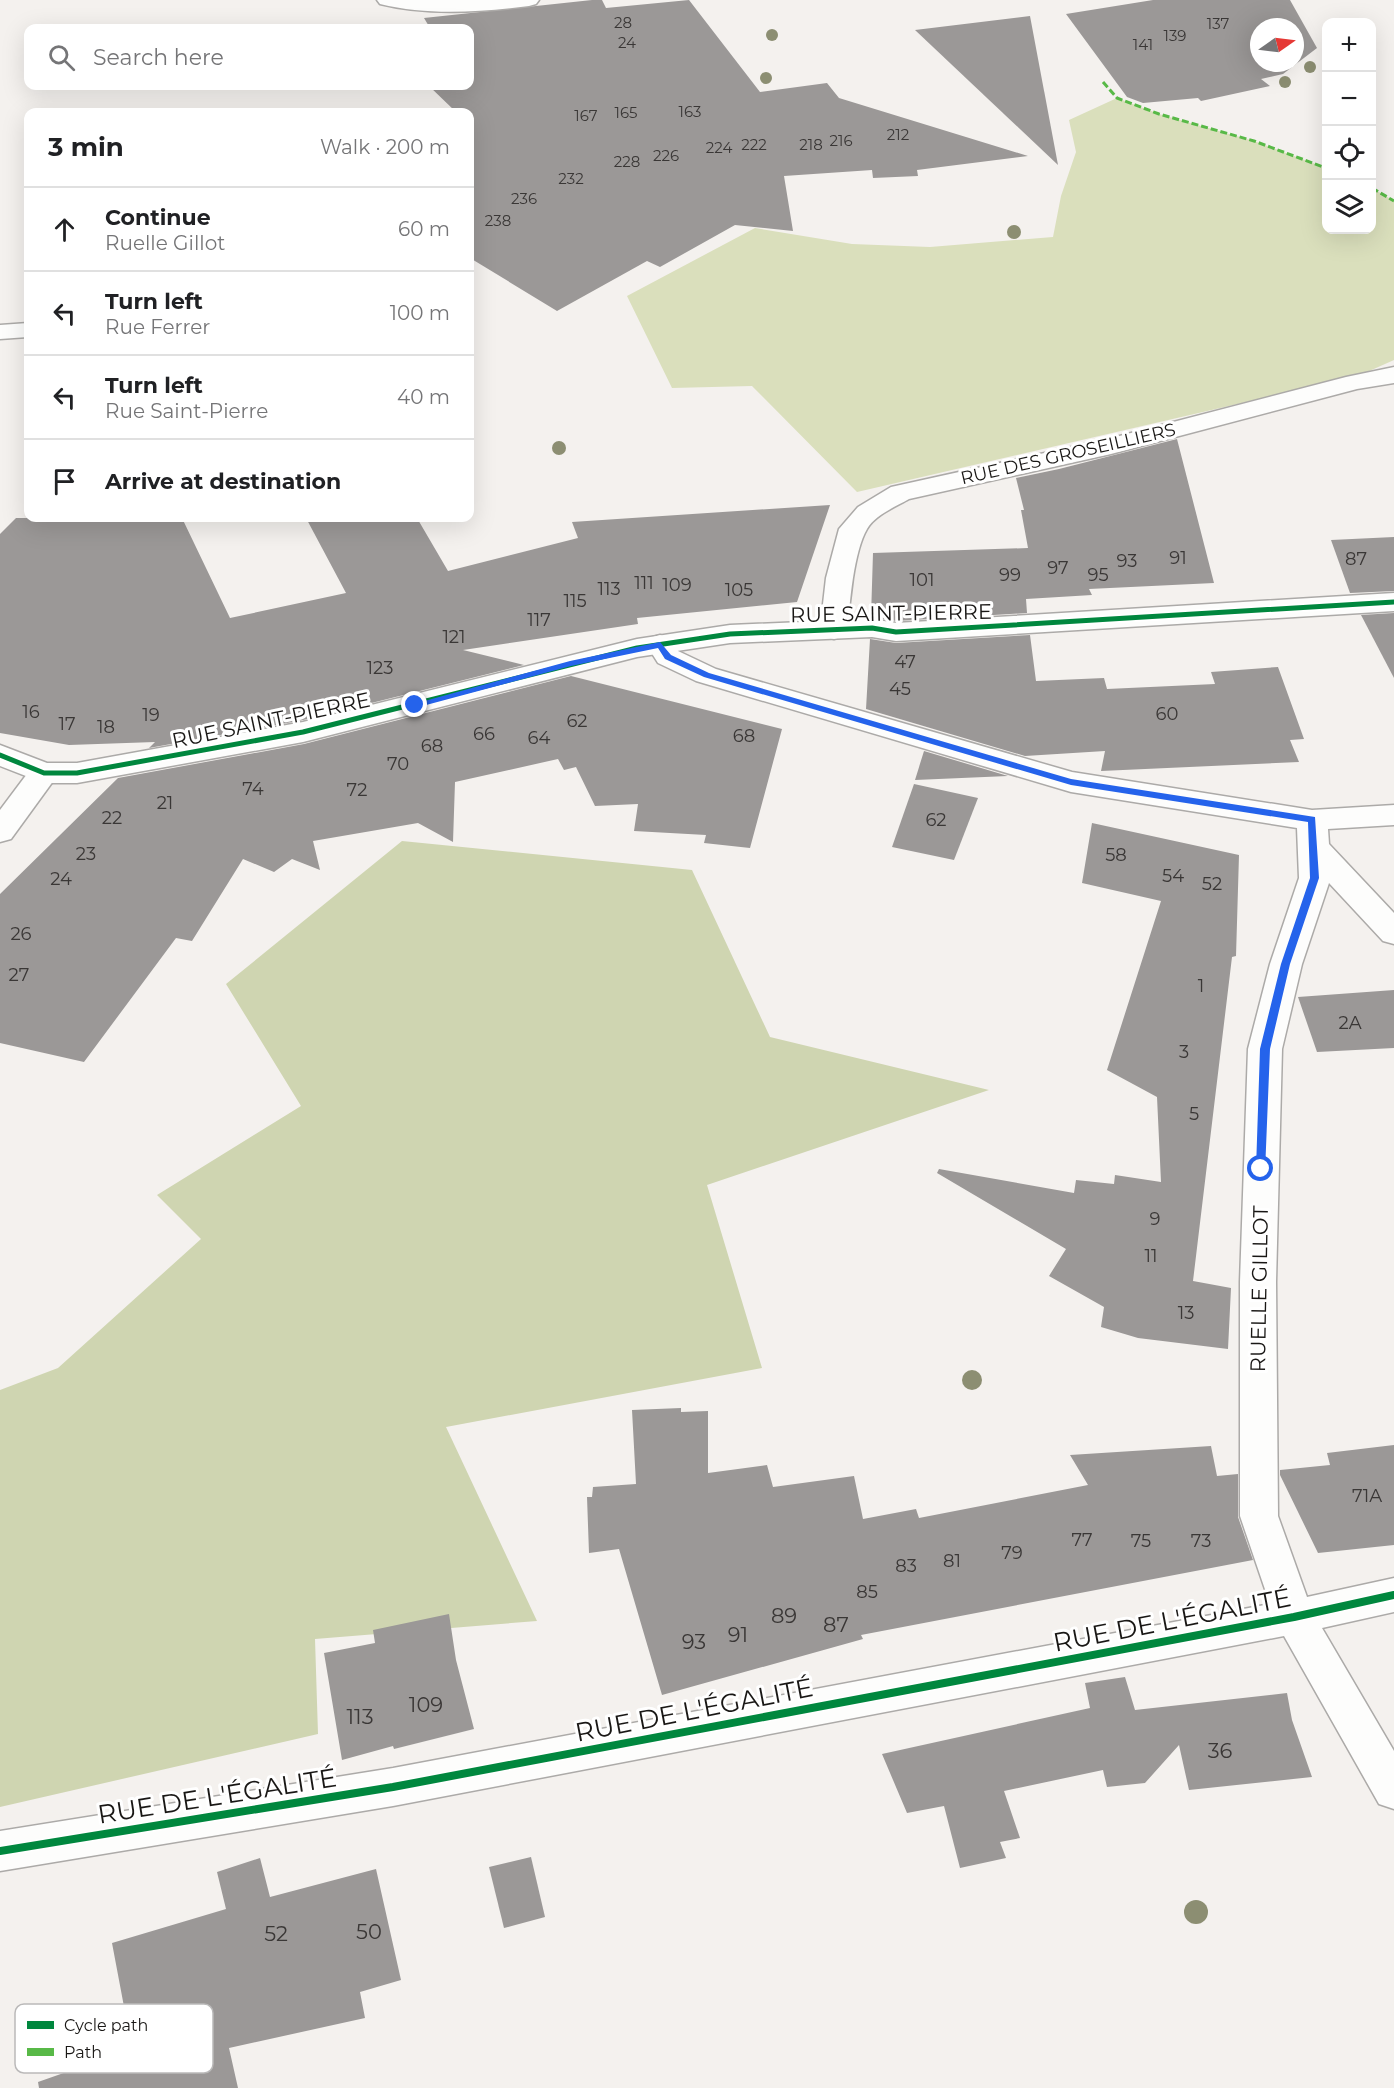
<!DOCTYPE html>
<meta charset="utf-8">
<style>
:root{--surface:#fff;--page:#f2f2f2;--text:#202124;--muted:#757577;--line:#e0e0e0}
body{margin:0;font-family:Montserrat,sans-serif;background:var(--page);color:var(--text)}
.controls{position:absolute;right:18px;top:18px;display:grid;overflow:hidden;border-radius:12px;box-shadow:0 6px 24px #0002}
.controls button{width:54px;height:54px;display:grid;place-items:center;padding:0;border:0;border-bottom:2px solid var(--line);background:var(--surface);color:var(--text);font:30px sans-serif}
.compass{position:absolute;left:1250px;top:18px;width:54px;height:54px;border-radius:50%;background:var(--surface);box-shadow:0 6px 24px #0002;rotate:76deg}
.stop{position:absolute;width:18px;height:18px;margin:-14px;border:4px solid #2563eb;border-radius:50%;background:#fff}
.stop.end{background:#2563eb;border-color:#fff;box-shadow:0 2px 6px #0008}
.list{margin:0;padding:0;list-style:none}
h2{display:flex;justify-content:space-between;align-items:center;height:78px;margin:0;padding:0 24px;font-size:26px}
h2 small{font-size:20px;font-weight:400;color:var(--muted)}
.list li{display:grid;grid-template-columns:39px 1fr auto;gap:18px;align-items:center;box-sizing:border-box;height:84px;padding:0 24px;border-top:2px solid var(--line)}
.list b{display:block;font-size:22px;white-space:nowrap}
.list p{margin:0;font-size:20px;white-space:nowrap;color:var(--muted)}
.list em{font-size:20px;font-style:normal;color:var(--muted)}
.icon{flex:none;width:33px;height:33px;fill:none;stroke:currentColor;stroke-width:2;stroke-linecap:round;stroke-linejoin:round}
.map{position:relative;flex:none;width:1394px;height:2088px;overflow:hidden}
.search{position:absolute;background:var(--surface);box-shadow:0 6px 24px #0002;left:24px;top:24px;width:450px;height:66px;display:flex;align-items:center;gap:15px;box-sizing:border-box;padding:0 21px;border-radius:12px;color:var(--muted);font-size:22px}
.panel{position:absolute;background:var(--surface);box-shadow:0 6px 24px #0002;left:24px;top:108px;width:450px;height:414px;border-radius:12px}
.map>svg:first-child{display:block}
</style>
<div class="map">
<svg width="1394" height="2088" viewBox="0 0 1394 2088">
<rect width="100%" height="100%" fill="#f4f1ee"/>
<!-- green -->
<polygon fill="#dadfbc" points="1117,98 1159,114 1254,141 1326,168 1326,230 1372,230 1372,188 1394,201 1394,360 1358,376 857,492 752,386 672,388 627,296 755,228 852,244 930,247 1053,237 1061,196 1076,152 1069,120"/>
<!-- forest -->
<polygon fill="#cfd5b1" points="402,841 692,870 770,1037 989,1090 707,1185 762,1368 446,1427 537,1621 315,1639 318,1734 0,1807 0,1390 58,1368 201,1239 157,1195 301,1106 226,984"/>
<!-- building -->
<g fill="#9b9897" fill-rule="evenodd">
<polygon points="592,0 602,0 606,8 689,0 760,92 827,83 839,98 1028,156 917,170 918,176 873,178 872,170 784,176 793,231 735,225 660,267 647,261 557,311 470,258 470,112 456,112 429,86 470,86 470,28 430,28 424,18"/>
<path d="M1153,0H1290L1317,48L1283,74L1261,79L1270,86L1201,101L1198,98L1143,103L1127,97L1066,14ZM1259,27H1295V63H1259Z"/>
<polygon points="1030,16 1058,165 915,30"/>
<polygon points="1177,439 1214,583 1089,589 1092,595 1026,599 1027,613 896,621 871,617 873,553 1028,548 1021,510 1024,510 1016,478 1059,469"/>
<polygon points="830,505 797,602 637,618 638,624 463,650 524,665 303,720 149,748 155,742 69,745 0,733 0,534 16,518 182,518 230,618 346,593 306,518 417,518 448,571 578,538 572,522"/>
<polygon points="1394,537 1394,591 1350,593 1331,540"/>
<polygon points="1394,613 1394,678 1361,615"/>
<polygon points="1030,635 1036,681 1104,678 1107,689 1215,684 1211,672 1278,667 1304,739 1290,740 1299,762 1101,771 1105,751 1025,756 866,709 870,639 896,643"/>
<polygon points="571,676 782,729 750,848 704,843 706,835 634,831 638,804 595,806 576,767 564,770 558,759 455,782 453,842 418,823 313,841 320,870 292,859 274,872 243,859 192,941 176,938 84,1062 0,1043 0,894 118,778 304,744"/>
<polygon points="924,751 1008,776 915,780"/>
<polygon points="914,784 978,798 954,860 892,847"/>
<polygon points="1092,823 1239,855 1236,956 1232,957 1193,1281 1231,1288 1228,1349 1138,1338 1101,1327 1104,1307 1049,1276 1066,1249 937,1173 939,1169 1074,1193 1076,1180 1114,1184 1115,1175 1161,1182 1157,1097 1107,1070 1161,901 1082,883"/>
<polygon points="1394,990 1394,1048 1317,1052 1298,997"/>
<polygon points="681,1408 681,1412 708,1411 708,1473 767,1465 773,1487 854,1476 863,1519 916,1509 919,1518 1088,1485 1070,1455 1211,1446 1217,1476 1238,1474 1238,1517 1253,1560 861,1635 863,1639 662,1695 619,1549 589,1553 587,1497 592,1497 593,1487 636,1484 632,1410"/>
<polygon points="1394,1445 1394,1545 1318,1553 1280,1475 1280,1470 1330,1465 1327,1453"/>
<polygon points="449,1614 456,1660 474,1729 394,1749 393,1746 342,1760 324,1653 375,1643 373,1630"/>
<polygon points="1125,1677 1135,1710 1287,1693 1292,1720 1312,1777 1189,1790 1179,1745 1145,1783 1107,1787 1103,1770 1004,1791 1020,1838 1000,1842 1006,1858 960,1868 944,1806 907,1813 882,1754 1090,1708 1085,1683"/>
<polygon points="531,1857 545,1917 504,1928 489,1867"/>
<polygon points="260,1858 270,1897 376,1869 401,1980 360,1992 365,2018 229,2048 238,2088 39,2088 38,2082 132,2049 112,1943 226,1909 217,1872"/>
</g>
<g fill="none" stroke-linecap="round" stroke-linejoin="round">
<!-- minor casing -->
<g stroke="#acaaa8" stroke-width="3">
<g id="minor">
<path d="M377,0H539L536,4L529,6C480,12 428,16 380,4Z"/>
<polygon points="28,323 28,337 0,339 0,325"/>
<path d="M1394,367V383L1357,389L1111,454L909,499C895,507 875,515 867,529C854,551 849,604 848,630L844,636L834,639L824,636L820,630L826,578L839,529L858,507L891,487L1108,439L1346,377Z"/>
<polygon points="660,635 670,638 678,651 716,669 1072,772 1312,810 1394,805 1394,825 1328,829 1329,844 1394,913 1394,944 1383,941 1329,883 1302,964 1282,1049 1276,1282 1278,1516 1307,1597 1394,1578 1394,1612 1322,1628 1394,1751 1394,1809 1379,1804 1284,1636 393,1806 0,1871 0,1831 393,1768 1270,1604 1240,1516 1240,1282 1248,1049 1270,964 1299,878 1297,828 1071,792 696,681 658,663 646,644 650,638"/>
<polygon points="44,763 55,766 59,773 11,839 0,842 0,810 33,766"/>
</g>
</g>
<!-- tertiary casing -->
<g stroke="#acaaa8" stroke-width="3">
<polygon id="tertiary" points="1394,593 1394,611 896,641 872,637 730,643 637,657 303,742 77,783 44,783 0,766 0,745 47,763 77,763 303,722 637,639 730,625 872,619 896,623"/>
</g>
<!-- minor -->
<use href="#minor" fill="#fdfdfc" fill-rule="evenodd"/>
<!-- tertiary -->
<use href="#tertiary" fill="#fdfdfc" fill-rule="evenodd"/>
<!-- quiet -->
<g stroke="#58b947" stroke-width="3" stroke-dasharray="7 3" stroke-linecap="butt">
<polyline points="1103,82 1117,98 1159,114 1254,141 1326,168"/>
<polyline points="1372,188 1394,201"/>
</g>
<!-- cycleway-far1 casing -->
<g stroke="#fff" stroke-width="9">
<polyline id="cycleway-far1" points="0,755 44,773 77,773 303,732 637,648 730,634 872,628 896,632 1394,602"/>
</g>
<!-- cycleway casing -->
<g stroke="#fff" stroke-width="11">
<polyline id="cycleway" points="0,1851 393,1787 1294,1617 1394,1595"/>
</g>
<!-- cycleway-far1 -->
<use href="#cycleway-far1" stroke="#00873e" stroke-width="5"/>
<!-- cycleway -->
<use href="#cycleway" stroke="#00873e" stroke-width="8"/>
</g>
<!-- trees -->
<g fill="#8c8e72">
<circle cx="772" cy="35" r="6"/>
<circle cx="1310" cy="67" r="6"/>
<circle cx="766" cy="78" r="6"/>
<circle cx="1285" cy="82" r="6"/>
<circle cx="1014" cy="232" r="7"/>
<circle cx="559" cy="448" r="7"/>
<circle cx="972" cy="1380" r="10"/>
<circle cx="1196" cy="1912" r="12"/>
</g>
<!-- route -->
<polygon fill="#2563eb" points="660,642 671,655 709,673 1071,779 1315,817 1319,878 1290,964 1270,1049 1265,1172 1261,1173 1256,1169 1260,1049 1281,964 1310,878 1308,822 1071,785 704,677 665,659 658,648 571,666 415,708 410,705 570,661"/>
<g text-anchor="middle" dominant-baseline="central" stroke-width="6" stroke-linejoin="round" paint-order="stroke">
<!-- far-number labels -->
<g font-size="15" fill="#3a3736">
<text x="623" y="22">28</text>
<text x="1218" y="23">137</text>
<text x="1175" y="35">139</text>
<text x="627" y="42">24</text>
<text x="1143" y="44">141</text>
<text x="690" y="111">163</text>
<text x="626" y="112">165</text>
<text x="586" y="115">167</text>
<text x="898" y="134">212</text>
<text x="841" y="140">216</text>
<text x="754" y="144">222</text>
<text x="811" y="144">218</text>
<text x="719" y="147">224</text>
<text x="666" y="155">226</text>
<text x="627" y="161">228</text>
<text x="571" y="178">232</text>
<text x="524" y="198">236</text>
<text x="498" y="220">238</text>
</g>
<!-- far-street labels -->
<g font-size="18" fill="#191715" stroke="#fff">
<text transform="translate(1068 454) rotate(-13)">RUE DES GROSEILLIERS</text>
</g>
<!-- number labels -->
<g font-size="18" fill="#3a3736">
<text x="1178" y="558">91</text>
<text x="1356" y="559">87</text>
<text x="1127" y="561">93</text>
<text x="1058" y="568">97</text>
<text x="1010" y="575">99</text>
<text x="1098" y="575">95</text>
<text x="922" y="580">101</text>
<text x="644" y="583">111</text>
<text x="677" y="585">109</text>
<text x="609" y="589">113</text>
<text x="739" y="590">105</text>
<text x="575" y="601">115</text>
<text x="539" y="620">117</text>
<text x="454" y="637">121</text>
<text x="905" y="662">47</text>
<text x="380" y="668">123</text>
<text x="900" y="689">45</text>
<text x="31" y="712">16</text>
<text x="1167" y="714">60</text>
<text x="151" y="715">19</text>
<text x="577" y="721">62</text>
<text x="67" y="724">17</text>
<text x="106" y="727">18</text>
<text x="484" y="734">66</text>
<text x="744" y="736">68</text>
<text x="539" y="738">64</text>
<text x="432" y="746">68</text>
<text x="398" y="764">70</text>
<text x="253" y="789">74</text>
<text x="357" y="790">72</text>
<text x="165" y="803">21</text>
<text x="112" y="818">22</text>
<text x="936" y="820">62</text>
<text x="86" y="854">23</text>
<text x="1116" y="855">58</text>
<text x="1173" y="876">54</text>
<text x="61" y="879">24</text>
<text x="1212" y="884">52</text>
<text x="21" y="934">26</text>
<text x="19" y="975">27</text>
<text x="1201" y="986">1</text>
<text x="1350" y="1023">2A</text>
<text x="1184" y="1052">3</text>
<text x="1194" y="1114">5</text>
<text x="1155" y="1219">9</text>
<text x="1151" y="1256">11</text>
<text x="1186" y="1313">13</text>
<text x="1367" y="1496">71A</text>
<text x="1082" y="1540">77</text>
<text x="1141" y="1541">75</text>
<text x="1201" y="1541">73</text>
<text x="1012" y="1553">79</text>
<text x="952" y="1561">81</text>
<text x="906" y="1566">83</text>
<text x="867" y="1592">85</text>
</g>
<!-- street labels -->
<g font-size="21" fill="#191715" stroke="#fff">
<text transform="translate(891 613) rotate(-1)">RUE SAINT-PIERRE</text>
<text transform="translate(271 720) rotate(-12)">RUE SAINT-PIERRE</text>
<text transform="translate(1259 1289) rotate(-89)">RUELLE GILLOT</text>
</g>
<!-- near-number labels -->
<g font-size="21" fill="#3a3736">
<text x="784" y="1615">89</text>
<text x="836" y="1624">87</text>
<text x="738" y="1634">91</text>
<text x="694" y="1641">93</text>
<text x="426" y="1704">109</text>
<text x="360" y="1716">113</text>
<text x="1220" y="1750">36</text>
<text x="369" y="1931">50</text>
<text x="276" y="1933">52</text>
</g>
<!-- near-street labels -->
<g font-size="26" fill="#191715" stroke="#fff">
<text transform="translate(1172 1620) rotate(-11)">RUE DE L'ÉGALITÉ</text>
<text transform="translate(694 1710) rotate(-11)">RUE DE L'ÉGALITÉ</text>
<text transform="translate(217 1796) rotate(-9)">RUE DE L'ÉGALITÉ</text>
</g>
</g>
<!-- legend -->
<rect x="15" y="2004" width="198" height="69" rx="9" fill="#fff" stroke="#bab9b9" stroke-width="1.5"/>
<rect x="27" y="2021" width="27" height="8" fill="#00873e"/>
<rect x="27" y="2048" width="27" height="8" fill="#58b947"/>
<g font-size="16" fill="#191715">
<text x="64" y="2031">Cycle path</text>
<text x="64" y="2058">Path</text>
</g>
</svg>
<div class="controls">
<button>+</button>
<button>−</button>
<button><svg class="icon" aria-label="locate" viewBox="0 0 24 24"><circle cx="12" cy="12" r="6"/><path d="M12 2v4M12 18v4M2 12h4M18 12h4"/></svg></button>
<button><svg class="icon" aria-label="layers" viewBox="0 0 24 24"><path d="M12 4l9 5-9 5-9-5zM3 14l9 5 9-5"/></svg></button>
</div>
<svg class="compass" viewBox="-18 -18 36 36"><path d="M0-13l5 13h-10z" fill="#e53935"/><path d="M0 13l5-13h-10z" fill="#757577"/></svg>
<div class="stop" style="left:1261px;top:1169px"></div>
<div class="stop end" style="left:415px;top:705px"></div>
<div class="search"><svg class="icon" aria-label="search" viewBox="0 0 24 24"><circle cx="10" cy="10" r="6"/><path d="M15 15l6 6"/></svg>Search here</div>
<section class="panel">
<h2>3 min<small>Walk · 200 m</small></h2>
<ul class="list">
<li><svg class="icon" aria-label="ahead" viewBox="0 0 24 24"><path d="M12 20V5M6 11l6-6 6 6"/></svg><div><b>Continue</b><p>Ruelle Gillot</p></div><em>60 m</em></li>
<li><svg class="icon" aria-label="left" viewBox="0 0 24 24"><path d="M17 20v-9H6M10 6l-5 5 5 5"/></svg><div><b>Turn left</b><p>Rue Ferrer</p></div><em>100 m</em></li>
<li><svg class="icon" aria-label="left" viewBox="0 0 24 24"><path d="M17 20v-9H6M10 6l-5 5 5 5"/></svg><div><b>Turn left</b><p>Rue Saint-Pierre</p></div><em>40 m</em></li>
<li><svg class="icon" aria-label="arrive" viewBox="0 0 24 24"><path d="M6 21V4h12l-3 4 3 4H6"/></svg><div><b>Arrive at destination</b></div></li>
</ul>
</section>
</div>
